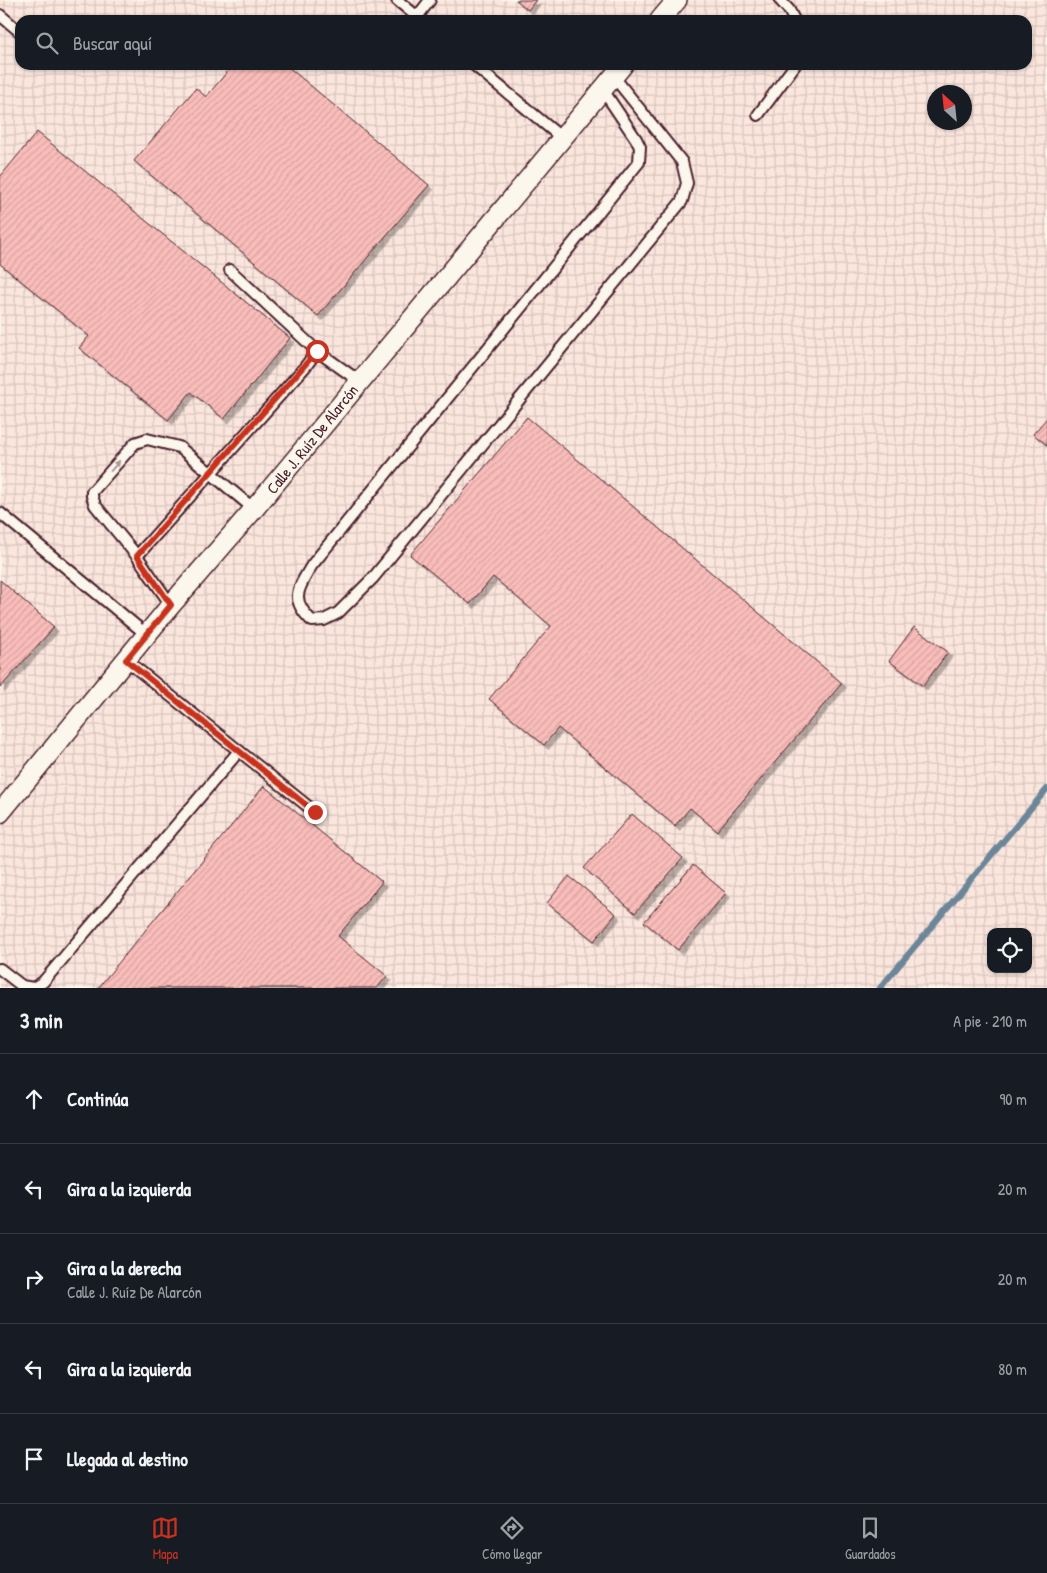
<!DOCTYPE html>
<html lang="es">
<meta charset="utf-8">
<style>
:root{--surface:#171b24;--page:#242831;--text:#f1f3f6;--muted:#9ea1a6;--line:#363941;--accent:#c8321e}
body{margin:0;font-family:"Patrick Hand",sans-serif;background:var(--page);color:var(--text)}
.controls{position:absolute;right:15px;bottom:15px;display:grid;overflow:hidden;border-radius:10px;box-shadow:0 1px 4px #0004}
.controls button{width:45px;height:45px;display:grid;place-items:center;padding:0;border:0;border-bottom:1px solid var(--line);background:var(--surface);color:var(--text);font:25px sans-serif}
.compass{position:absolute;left:927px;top:85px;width:45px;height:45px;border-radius:50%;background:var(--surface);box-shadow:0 1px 4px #0004;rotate:333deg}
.stop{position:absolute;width:15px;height:15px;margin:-11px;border:4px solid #c8321e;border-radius:50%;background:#fff}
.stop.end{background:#c8321e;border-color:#fff;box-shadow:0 1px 5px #0008}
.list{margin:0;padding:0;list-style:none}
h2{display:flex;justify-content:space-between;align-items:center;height:65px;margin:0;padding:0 20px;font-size:21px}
h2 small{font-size:16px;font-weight:400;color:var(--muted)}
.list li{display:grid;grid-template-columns:32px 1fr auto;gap:15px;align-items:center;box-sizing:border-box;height:90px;padding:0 20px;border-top:1px solid var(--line)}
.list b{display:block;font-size:19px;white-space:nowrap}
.list p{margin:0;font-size:16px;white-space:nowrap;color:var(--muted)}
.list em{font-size:16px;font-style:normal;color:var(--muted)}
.icon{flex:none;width:28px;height:28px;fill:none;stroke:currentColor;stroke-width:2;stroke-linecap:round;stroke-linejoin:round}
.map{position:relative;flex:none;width:1047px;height:988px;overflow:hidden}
.search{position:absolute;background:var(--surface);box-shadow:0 1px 4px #0004;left:15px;right:15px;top:15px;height:55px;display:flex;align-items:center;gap:12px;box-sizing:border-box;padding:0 18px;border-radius:15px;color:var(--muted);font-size:19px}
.sheet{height:515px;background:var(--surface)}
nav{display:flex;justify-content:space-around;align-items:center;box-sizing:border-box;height:70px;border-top:1px solid var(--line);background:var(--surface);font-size:14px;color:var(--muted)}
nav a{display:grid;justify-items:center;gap:2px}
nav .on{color:var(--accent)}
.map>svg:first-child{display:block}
</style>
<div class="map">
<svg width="1047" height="988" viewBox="0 0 1047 988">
<defs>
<pattern id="industrial-grid" width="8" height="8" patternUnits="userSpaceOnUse" patternTransform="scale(1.25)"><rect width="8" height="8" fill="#fae6dd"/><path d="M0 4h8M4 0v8" fill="none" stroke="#d8c5be"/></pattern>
<pattern id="building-hatch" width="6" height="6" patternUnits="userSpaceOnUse" patternTransform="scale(1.25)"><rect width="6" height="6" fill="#f9bdba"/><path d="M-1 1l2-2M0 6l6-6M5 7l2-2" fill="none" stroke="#d7a2a0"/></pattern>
<filter id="shadow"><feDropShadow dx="4.5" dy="4.5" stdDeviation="0" flood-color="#0004"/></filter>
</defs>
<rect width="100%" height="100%" fill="#fbf7ec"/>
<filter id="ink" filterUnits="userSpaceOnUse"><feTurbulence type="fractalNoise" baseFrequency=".02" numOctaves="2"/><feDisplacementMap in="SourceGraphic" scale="10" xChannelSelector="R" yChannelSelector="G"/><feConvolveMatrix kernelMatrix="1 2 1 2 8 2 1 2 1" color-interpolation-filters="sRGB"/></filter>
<g filter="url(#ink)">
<!-- industrial -->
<path fill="url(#industrial-grid)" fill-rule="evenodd" d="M0,0H1047V988H0ZM20,20H1027V65H20ZM934,92H964V122H934ZM991,932H1028V969H991Z"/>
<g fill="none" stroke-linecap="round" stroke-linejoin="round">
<!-- stream -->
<polyline stroke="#6c8699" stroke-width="6" points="880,988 1047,789"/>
</g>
<!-- building -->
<g fill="url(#building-hatch)" stroke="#4a1f2b" filter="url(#shadow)">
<polygon points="516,0 536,0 528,10"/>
<polygon points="233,65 286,65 429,185 318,316 134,161 196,88 206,97"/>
<polygon points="37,132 290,338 224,419 191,392 168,420 79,348 89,336 0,264 0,177"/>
<polygon points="527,417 842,683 717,831 690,808 675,826 558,728 544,745 489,699 551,626 493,577 470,604 410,555"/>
<polygon points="1047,418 1047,445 1033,434"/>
<polygon points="0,580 54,627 0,688"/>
<polygon points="914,627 948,652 923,686 889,661"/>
<polygon points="264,786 382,882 338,936 387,976 377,988 98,988"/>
<polygon points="632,814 683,858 635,913 584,868"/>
<polygon points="693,865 726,893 678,950 644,922"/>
<polygon points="569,876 616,914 594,941 547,903"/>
</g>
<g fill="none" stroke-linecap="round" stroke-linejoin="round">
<!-- lane casing -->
<g stroke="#4a1f2b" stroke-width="14">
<g id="lane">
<polyline points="397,0 421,20"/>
<polyline points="780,0 789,10 794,20"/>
<polyline points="0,15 19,31"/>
<polyline points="417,17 430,0"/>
<polyline points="474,65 563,139"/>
<path d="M603,90L636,139L640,147L639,162L312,565C298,589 289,599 312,621L324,620L338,613L373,578L682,201L687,183L682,162L614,77"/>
<polyline points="758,115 795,65"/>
<polyline points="230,270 317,351 359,381"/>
<polyline points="0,513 147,635"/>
<polyline points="137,556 305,367 317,351"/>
<polyline points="171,605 137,556 95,505 92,496 92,492 135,443 147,439 179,447 254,509"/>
<polyline points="126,660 315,812"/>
<polyline points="0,969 22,986 33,988 43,982 239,751"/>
</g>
</g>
<!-- street casing -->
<g stroke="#4a1f2b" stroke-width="22">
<g id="street">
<polyline points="660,20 677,0"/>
<polyline points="0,813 171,605 254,509 623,65"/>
</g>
</g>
<!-- lane -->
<use href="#lane" stroke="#fbf7ec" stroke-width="10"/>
<!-- street -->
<use href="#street" stroke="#fbf7ec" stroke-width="19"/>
</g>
<!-- one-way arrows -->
<defs><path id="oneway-solid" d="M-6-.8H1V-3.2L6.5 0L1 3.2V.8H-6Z" transform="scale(1.25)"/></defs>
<use fill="#ab9695" href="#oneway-solid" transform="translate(115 466) rotate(-49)"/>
</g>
<g fill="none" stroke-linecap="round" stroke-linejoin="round" filter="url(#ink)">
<!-- route -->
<polyline stroke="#c8321e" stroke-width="6" points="315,812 126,660 171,605 137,556 317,351"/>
</g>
<g text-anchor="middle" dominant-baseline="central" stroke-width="4.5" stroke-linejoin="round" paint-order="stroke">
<!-- street labels -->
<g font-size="16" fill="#4a1f2b" stroke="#fbf7ec">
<text transform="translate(312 439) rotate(-51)">Calle J. Ruíz De Alarcón</text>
</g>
</g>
</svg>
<div class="controls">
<button><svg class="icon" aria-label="locate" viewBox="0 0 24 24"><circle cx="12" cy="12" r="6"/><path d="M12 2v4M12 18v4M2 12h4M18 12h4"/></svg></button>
</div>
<svg class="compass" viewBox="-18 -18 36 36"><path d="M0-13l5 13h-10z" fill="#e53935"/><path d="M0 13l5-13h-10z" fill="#9ea1a6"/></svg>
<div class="stop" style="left:317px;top:351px"></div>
<div class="stop end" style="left:315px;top:812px"></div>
<div class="search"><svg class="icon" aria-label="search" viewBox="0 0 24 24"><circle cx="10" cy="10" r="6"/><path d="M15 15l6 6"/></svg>Buscar aquí</div>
</div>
<section class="sheet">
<h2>3 min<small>A pie · 210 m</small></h2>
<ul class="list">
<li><svg class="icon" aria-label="ahead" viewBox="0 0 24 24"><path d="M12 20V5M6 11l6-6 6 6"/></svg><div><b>Continúa</b></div><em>90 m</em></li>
<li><svg class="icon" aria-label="left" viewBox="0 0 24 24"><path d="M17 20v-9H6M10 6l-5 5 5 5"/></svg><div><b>Gira a la izquierda</b></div><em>20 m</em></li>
<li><svg class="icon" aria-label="right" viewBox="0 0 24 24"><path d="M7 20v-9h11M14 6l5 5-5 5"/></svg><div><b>Gira a la derecha</b><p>Calle J. Ruíz De Alarcón</p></div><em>20 m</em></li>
<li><svg class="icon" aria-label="left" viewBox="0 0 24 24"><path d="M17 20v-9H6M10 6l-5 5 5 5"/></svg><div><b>Gira a la izquierda</b></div><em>80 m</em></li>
<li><svg class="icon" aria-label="arrive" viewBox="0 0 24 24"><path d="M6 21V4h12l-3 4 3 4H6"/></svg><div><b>Llegada al destino</b></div></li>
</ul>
</section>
<nav>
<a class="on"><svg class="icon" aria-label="map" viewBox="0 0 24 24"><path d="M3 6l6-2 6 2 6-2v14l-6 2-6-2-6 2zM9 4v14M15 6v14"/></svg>Mapa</a>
<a><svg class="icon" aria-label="directions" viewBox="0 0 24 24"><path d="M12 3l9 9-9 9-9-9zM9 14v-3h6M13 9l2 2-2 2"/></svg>Cómo llegar</a>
<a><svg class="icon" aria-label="saved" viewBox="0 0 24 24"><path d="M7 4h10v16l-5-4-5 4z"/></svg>Guardados</a>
</nav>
